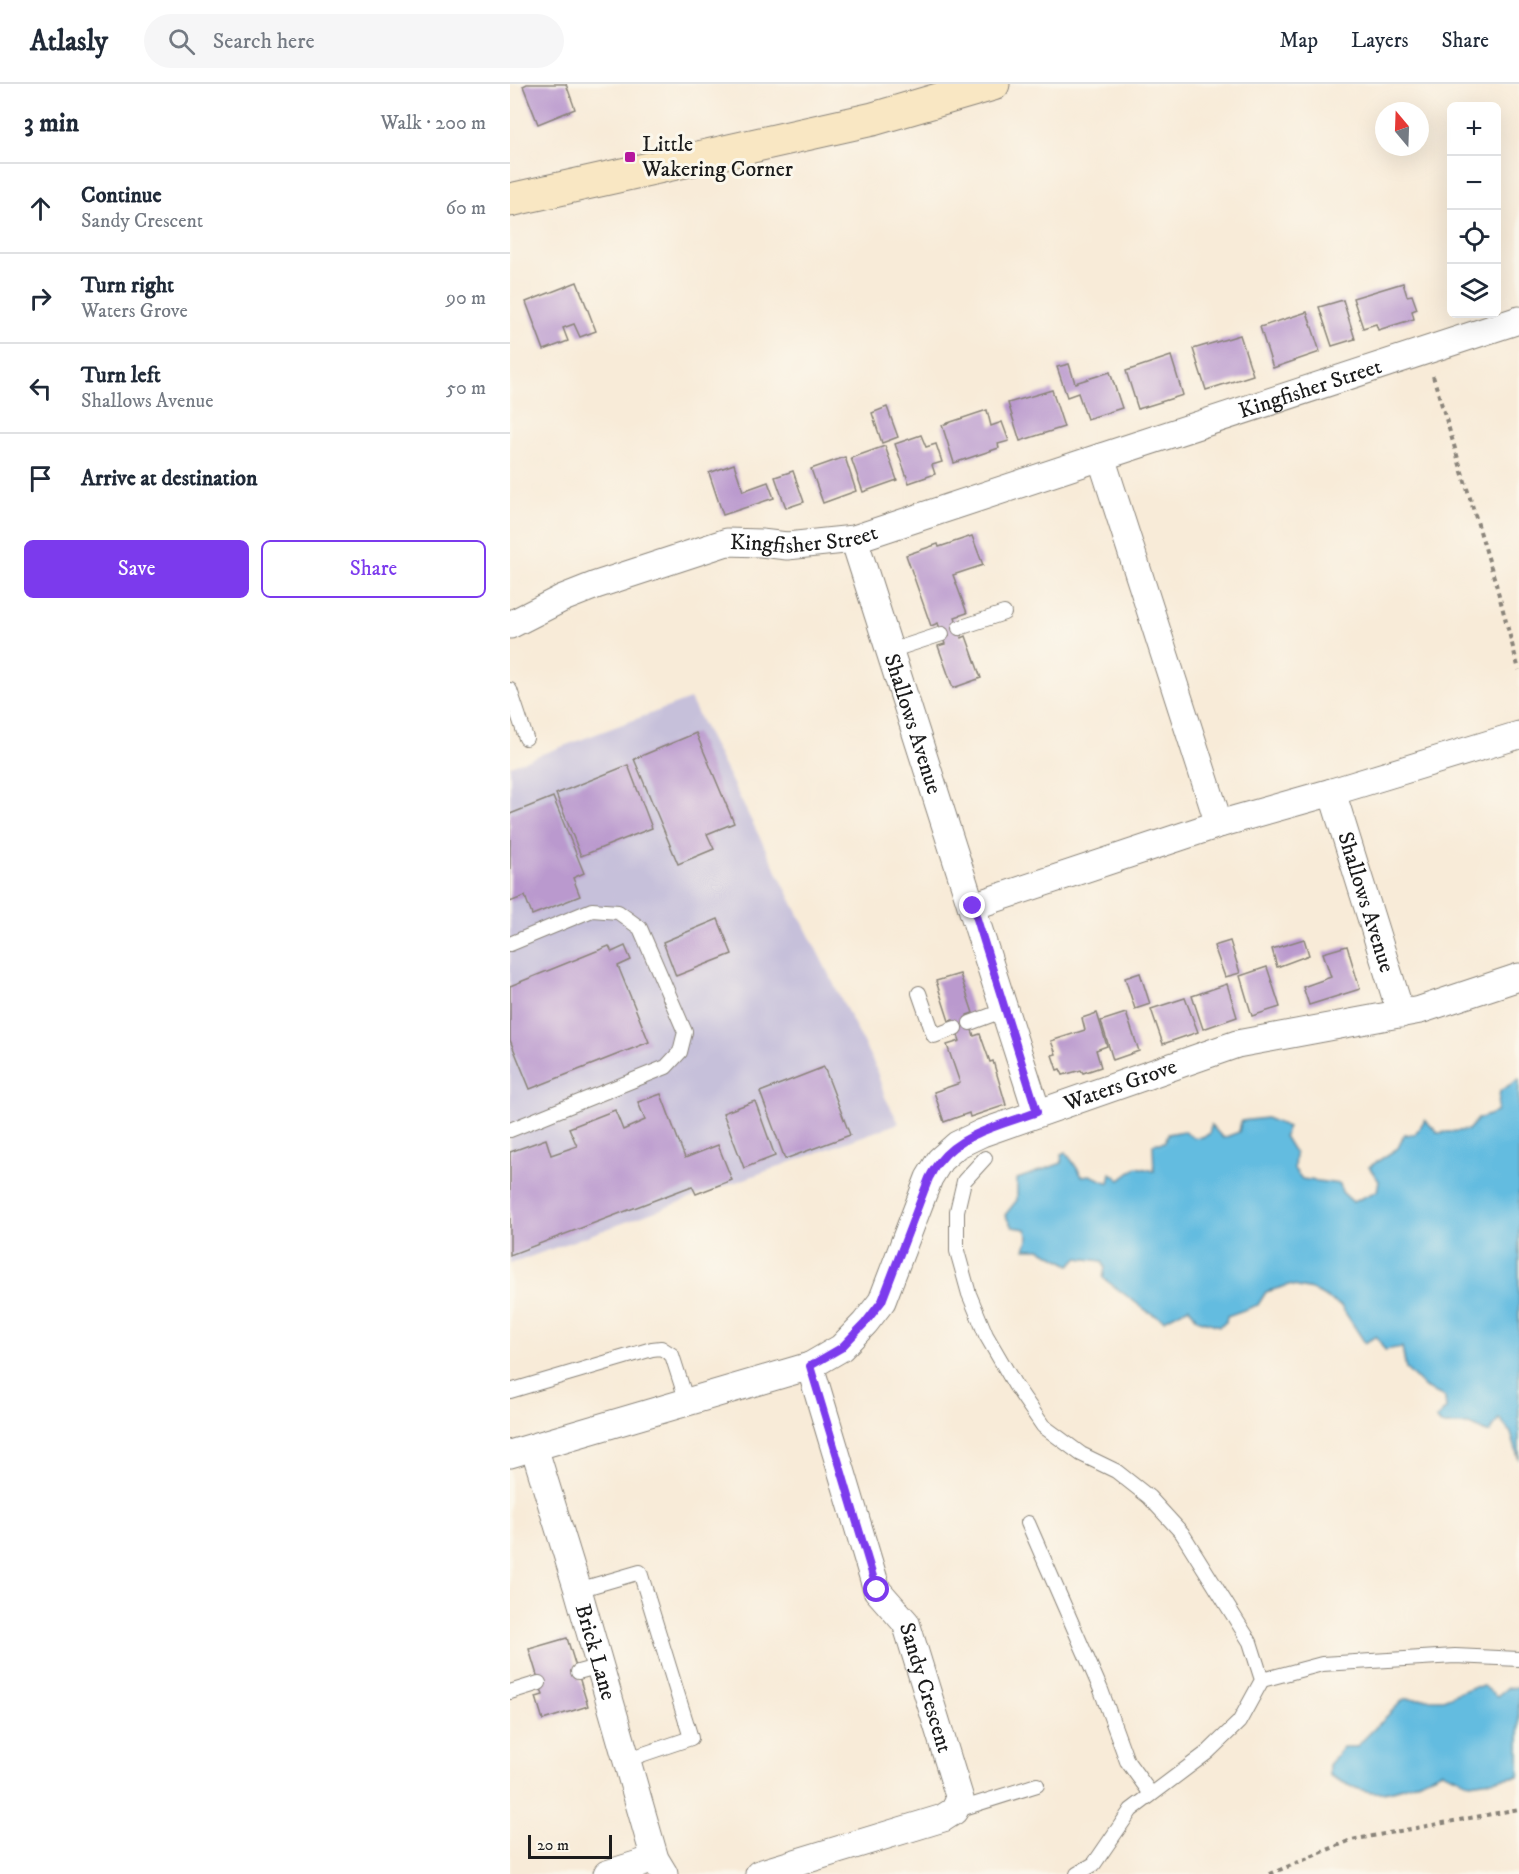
<!DOCTYPE html>
<meta charset="utf-8">
<style>
:root{--surface:#fff;--page:#f6f6f7;--text:#1f2937;--muted:#747a83;--line:#e0e1e3;--accent:#7c3aed}
body{margin:0;font-family:"IM FELL DW Pica",serif;background:var(--page);color:var(--text)}
.controls{position:absolute;right:18px;top:18px;display:grid;overflow:hidden;border-radius:9px;box-shadow:0 6px 24px #0002}
.controls button{width:54px;height:54px;display:grid;place-items:center;padding:0;border:0;border-bottom:2px solid var(--line);background:var(--surface);color:var(--text);font:30px sans-serif}
.compass{position:absolute;left:865px;top:18px;width:54px;height:54px;border-radius:50%;background:var(--surface);box-shadow:0 6px 24px #0002;rotate:341deg}
.scale{position:absolute;left:18px;bottom:15px;width:84px;box-sizing:border-box;padding-left:6px;border:3px solid #1c1c1c;border-top:0;font-size:16px;line-height:21px;white-space:nowrap;color:#1c1c1c;-webkit-text-stroke:4px #fbf7ec;paint-order:stroke}
.stop{position:absolute;width:18px;height:18px;margin:-14px;border:4px solid #7c3aed;border-radius:50%;background:#fff}
.stop.end{background:#7c3aed;border-color:#fff;box-shadow:0 2px 6px #0008}
.list{margin:0;padding:0;list-style:none}
h2{display:flex;justify-content:space-between;align-items:center;height:78px;margin:0;padding:0 24px;font-size:26px}
h2 small{font-size:20px;font-weight:400;color:var(--muted)}
.list li{display:grid;grid-template-columns:39px 1fr auto;gap:18px;align-items:center;box-sizing:border-box;height:90px;padding:0 24px;border-top:2px solid var(--line)}
.list b{display:block;font-size:22px;white-space:nowrap}
.list p{margin:0;font-size:20px;white-space:nowrap;color:var(--muted)}
.list em{font-size:20px;font-style:normal;color:var(--muted)}
.actions{display:flex;gap:12px;padding:18px 24px}
.actions a{flex:1;padding:14px 0;border:2px solid var(--accent);border-radius:9px;text-align:center;font-size:21px;color:var(--accent)}
.actions .main{background:var(--accent);color:#fff}
.icon{flex:none;width:33px;height:33px;fill:none;stroke:currentColor;stroke-width:2;stroke-linecap:round;stroke-linejoin:round}
.map{position:relative;flex:none;width:1009px;height:1790px;overflow:hidden}
header{display:flex;align-items:center;gap:36px;box-sizing:border-box;height:84px;padding:0 30px;background:var(--surface);border-bottom:2px solid var(--line)}
header strong{font-size:28px}
nav{display:flex;gap:33px;margin-inline-start:auto;font-size:21px}
.search{width:420px;height:54px;background:var(--page);display:flex;align-items:center;gap:15px;box-sizing:border-box;padding:0 21px;border-radius:33px;color:var(--muted);font-size:22px}
main{display:flex}
aside{flex:1;background:var(--surface)}
.map>svg:first-child{display:block}
</style>
<header>
<strong>Atlasly</strong>
<div class="search"><svg class="icon" aria-label="search" viewBox="0 0 24 24"><circle cx="10" cy="10" r="6"/><path d="M15 15l6 6"/></svg>Search here</div>
<nav><a>Map</a><a>Layers</a><a>Share</a></nav>
</header>
<main>
<aside>
<h2>3 min<small>Walk · 200 m</small></h2>
<ul class="list">
<li><svg class="icon" aria-label="ahead" viewBox="0 0 24 24"><path d="M12 20V5M6 11l6-6 6 6"/></svg><div><b>Continue</b><p>Sandy Crescent</p></div><em>60 m</em></li>
<li><svg class="icon" aria-label="right" viewBox="0 0 24 24"><path d="M7 20v-9h11M14 6l5 5-5 5"/></svg><div><b>Turn right</b><p>Waters Grove</p></div><em>90 m</em></li>
<li><svg class="icon" aria-label="left" viewBox="0 0 24 24"><path d="M17 20v-9H6M10 6l-5 5 5 5"/></svg><div><b>Turn left</b><p>Shallows Avenue</p></div><em>50 m</em></li>
<li><svg class="icon" aria-label="arrive" viewBox="0 0 24 24"><path d="M6 21V4h12l-3 4 3 4H6"/></svg><div><b>Arrive at destination</b></div></li>
</ul>
<div class="actions"><a class="main">Save</a><a>Share</a></div>
</aside>
<div class="map">
<svg width="1009" height="1790" viewBox="0 0 1009 1790">
<rect width="100%" height="100%" fill="#fbf7ec"/>
<filter id="ink" filterUnits="userSpaceOnUse"><feTurbulence type="fractalNoise" baseFrequency=".0167" numOctaves="2"/><feDisplacementMap in="SourceGraphic" scale="12" xChannelSelector="R" yChannelSelector="G"/><feConvolveMatrix kernelMatrix="1 2 1 2 8 2 1 2 1" color-interpolation-filters="sRGB"/></filter>
<filter id="wash" filterUnits="userSpaceOnUse"><feTurbulence type="fractalNoise" baseFrequency=".008" numOctaves="4" result="noise"/><feDisplacementMap in="SourceGraphic" scale="24" xChannelSelector="R" yChannelSelector="G"/><feGaussianBlur stdDeviation="1.35" result="paint"/><feColorMatrix in="noise" values="0 0 0 0 0 0 0 0 0 0 0 0 0 0 0 0 0 1.4 0 .05"/><feComposite in="paint" operator="in"/></filter>
<g filter="url(#wash)">
<rect width="100%" height="100%" fill="#f8ebd8"/>
<!-- industrial -->
<polygon fill="#c6c0da" points="180,615 365,982 375,1013 389,1039 0,1180 0,682"/>
<!-- water -->
<g fill="#63bce0" stroke="#406c7e" stroke-width="1.5">
<path d="M1009,995V1376L1001,1349L989,1334L980,1349L959,1341H932L926,1335L936,1325L935,1313L915,1304L896,1285L892,1263L875,1266L866,1252L855,1259L831,1222L802,1206L779,1201L756,1208L748,1221L717,1232L716,1238L709,1242L687,1235L679,1223L654,1236L637,1227L593,1194L595,1184L592,1177L568,1174L560,1181L530,1165H515L519,1153L516,1145L502,1143L495,1131L507,1116V1095L552,1079L551,1070L556,1068L572,1092L580,1091L599,1099L601,1089L610,1096L627,1083L644,1087L643,1060L655,1058L658,1050L673,1047C683,1054 688,1056 699,1050L701,1041L713,1054L729,1048L731,1037L756,1034L778,1043L774,1052L785,1070L784,1085L792,1095L830,1100L832,1108L843,1118L867,1107L869,1097L859,1083L888,1064L894,1051L905,1050L915,1036L928,1049L958,1046L968,1035L987,1028L990,1007Z"/>
<path d="M973,1602L987,1612L997,1604L1009,1603V1692L960,1699L932,1687C915,1695 881,1710 864,1708C848,1707 832,1698 819,1691V1681L833,1663H846L894,1615H933L963,1603Z"/>
</g>
<g id="blocks">
<!-- building -->
<g fill="#ba99ce">
<polygon points="17,0 56,0 65,25 28,40 13,2"/>
<polygon points="67,198 86,247 70,253 64,240 53,244 58,257 34,266 16,218"/>
<polygon points="893,199 897,212 902,211 907,225 902,227 904,235 868,246 866,240 853,244 843,214"/>
<polygon points="833,216 845,255 822,262 809,223"/>
<polygon points="797,228 810,268 763,284 750,243"/>
<polygon points="730,251 743,291 696,306 683,265"/>
<polygon points="661,272 673,311 628,325 616,287"/>
<polygon points="559,280 565,299 600,288 612,324 577,335 568,309 557,313 547,283"/>
<polygon points="542,306 554,343 510,357 498,319"/>
<polygon points="377,323 388,353 372,359 362,329"/>
<polygon points="477,326 481,342 492,338 499,357 488,360 489,364 444,379 432,341"/>
<polygon points="411,351 416,363 426,360 432,378 422,381 425,390 399,399 385,360"/>
<polygon points="375,362 387,396 353,408 341,374"/>
<polygon points="335,373 346,407 313,419 301,385"/>
<polygon points="224,380 233,407 258,398 264,414 213,431 199,389"/>
<polygon points="283,387 294,418 276,424 265,393"/>
<polygon points="462,452 473,481 443,491 457,529 445,533 452,554 456,552 471,594 443,604 428,562 435,560 428,539 421,542 396,471 428,460 429,463"/>
<polygon points="186,649 224,739 197,750 204,765 168,780 124,675"/>
<polygon points="118,681 142,744 71,772 46,710"/>
<polygon points="43,713 74,789 63,794 70,812 22,831 15,812 0,818 0,730"/>
<polygon points="208,835 222,870 166,892 153,858"/>
<polygon points="794,855 799,871 767,883 762,865"/>
<polygon points="720,857 730,889 715,893 704,862"/>
<polygon points="99,862 102,868 115,862 121,876 108,882 139,958 20,1005 0,956 0,902"/>
<polygon points="837,862 850,905 799,921 793,903 821,893 813,869"/>
<polygon points="757,883 770,923 742,932 730,892"/>
<polygon points="630,889 640,920 625,925 615,894"/>
<polygon points="450,890 463,929 457,931 464,952 470,950 480,978 483,977 496,1021 460,1033 459,1029 434,1038 424,1008 450,999 437,961 450,957 443,936 439,937 426,897"/>
<polygon points="717,900 727,933 693,945 682,912"/>
<polygon points="675,914 688,948 653,960 641,925"/>
<polygon points="587,929 597,962 586,966 591,983 573,989 571,986 553,991 550,985 547,986 542,971 546,970 541,957 575,946 572,934"/>
<polygon points="616,929 629,967 603,976 591,937"/>
<polygon points="314,983 340,1051 275,1075 250,1008"/>
<polygon points="151,1010 175,1074 208,1061 222,1096 186,1110 182,1102 0,1171 0,1068 36,1055 41,1071 67,1062 59,1044 105,1026 113,1046 135,1036 128,1018"/>
<polygon points="245,1017 265,1072 234,1084 213,1029"/>
<polygon points="57,1554 78,1622 33,1636 26,1613 33,1611 19,1565"/>
</g>
</g>
</g>
<g filter="url(#ink)">
<use href="#blocks" fill-opacity="0" stroke="#8a847a" stroke-width="1.5"/>
<g fill="none" stroke-linecap="round" stroke-linejoin="round">
<!-- lane casing -->
<g stroke="#8a847a" stroke-width="16">
<g id="lane">
<polyline points="449,544 494,529"/>
<polyline points="380,567 432,550"/>
<polyline points="0,606 16,654"/>
<polyline points="0,860 82,826 108,828 130,844 175,948 170,968 156,983 0,1046"/>
<polyline points="409,909 424,952 445,944"/>
<polyline points="460,939 495,926"/>
<polyline points="475,1074 454,1097 447,1127 447,1167 459,1210 476,1251 505,1301 533,1342 571,1370 606,1387 639,1413 672,1449 740,1558 752,1596 729,1638 698,1668 621,1726 584,1780 567,1790"/>
<polyline points="0,1307 142,1265 151,1264 162,1271 177,1318"/>
<polyline points="518,1439 591,1606 617,1677 641,1710"/>
<polyline points="68,1506 130,1488 181,1654 116,1676"/>
<polyline points="68,1588 90,1582"/>
<polyline points="752,1596 812,1580 945,1572 1009,1575"/>
<polyline points="0,1608 29,1599"/>
<polyline points="444,1727 527,1701"/>
</g>
</g>
<!-- street casing -->
<g stroke="#8a847a" stroke-width="29">
<g id="street">
<path id="s1" d="M591,373L1009,236"/>
<path id="s2" d="M344,455L527,1028"/>
<path id="s3" d="M0,541L53,514L86,501L217,458L251,459L277,462L344,455L591,373L709,740"/>
<polyline points="822,708 1009,651"/>
<path id="s4" d="M463,822L709,740L822,708L891,930"/>
<path id="s5" d="M300,1282L331,1264L355,1239L372,1217L419,1094L430,1076L447,1061L472,1049L727,960L910,926L1009,893"/>
<path id="s6" d="M24,1363L68,1506L145,1775L154,1790"/>
<path id="s7" d="M0,1370L300,1282L367,1506L396,1539L450,1715L444,1727L433,1734L249,1790"/>
<polyline points="97,1790 145,1775"/>
</g>
</g>
<!-- secondary casing -->
<g stroke="#8a847a" stroke-width="35">
<polyline id="secondary" points="0,116 363,35 483,0"/>
</g>
<!-- path -->
<g stroke="#8a847a" stroke-width="4" stroke-dasharray="4.5 4.5" stroke-linecap="butt">
<polyline points="923,292 986,500 1009,586"/>
<polyline points="760,1790 841,1756 1009,1725"/>
</g>
<!-- lane -->
<use href="#lane" stroke="#fff" stroke-width="14"/>
<!-- street -->
<use href="#street" stroke="#fff" stroke-width="27"/>
<!-- secondary -->
<use href="#secondary" stroke="#f9e7c3" stroke-width="33"/>
</g>
</g>
<g fill="none" stroke-linecap="round" stroke-linejoin="round" filter="url(#ink)">
<!-- route -->
<path stroke="#7c3aed" stroke-width="8" d="M367,1506L300,1282L331,1264L355,1239L372,1217L419,1094C422,1089 425,1082 429,1078C451,1049 495,1040 527,1028L463,822"/>
</g>
<!-- markers -->
<rect fill="#b5179e" stroke="#fbf7ec" stroke-width="2" x="114" y="67" width="12" height="12" rx="3"/>
<g text-anchor="middle" dominant-baseline="central" stroke-width="6" stroke-linejoin="round" paint-order="stroke">
<!-- poi labels -->
<g font-size="22" fill="#1c1c1c" stroke="#fbf7ec" text-anchor="start">
<text x="132" y="60">Little<tspan x="132" dy="25">Wakering Corner</tspan></text>
</g>
<!-- street labels -->
<g font-size="22" fill="#1c1c1c" stroke="#fbf7ec">
<text stroke="none"><textPath href="#s1" startOffset="220">Kingfisher Street</textPath></text>
<text stroke="none"><textPath href="#s3" startOffset="310">Kingfisher Street</textPath></text>
<text stroke="none"><textPath href="#s2" startOffset="194">Shallows Avenue</textPath></text>
<text stroke="none"><textPath href="#s4" startOffset="492">Shallows Avenue</textPath></text>
<text stroke="none"><textPath href="#s5" startOffset="448">Waters Grove</textPath></text>
<text stroke="none"><textPath href="#s6" startOffset="214">Brick Lane</textPath></text>
<text stroke="none"><textPath href="#s7" startOffset="658">Sandy Crescent</textPath></text>
</g>
</g>
</svg>
<div class="controls">
<button>+</button>
<button>−</button>
<button><svg class="icon" aria-label="locate" viewBox="0 0 24 24"><circle cx="12" cy="12" r="6"/><path d="M12 2v4M12 18v4M2 12h4M18 12h4"/></svg></button>
<button><svg class="icon" aria-label="layers" viewBox="0 0 24 24"><path d="M12 4l9 5-9 5-9-5zM3 14l9 5 9-5"/></svg></button>
</div>
<svg class="compass" viewBox="-18 -18 36 36"><path d="M0-13l5 13h-10z" fill="#e53935"/><path d="M0 13l5-13h-10z" fill="#747a83"/></svg>
<div class="scale">20 m</div>
<div class="stop" style="left:367px;top:1506px"></div>
<div class="stop end" style="left:463px;top:822px"></div>
</div>
</main>
